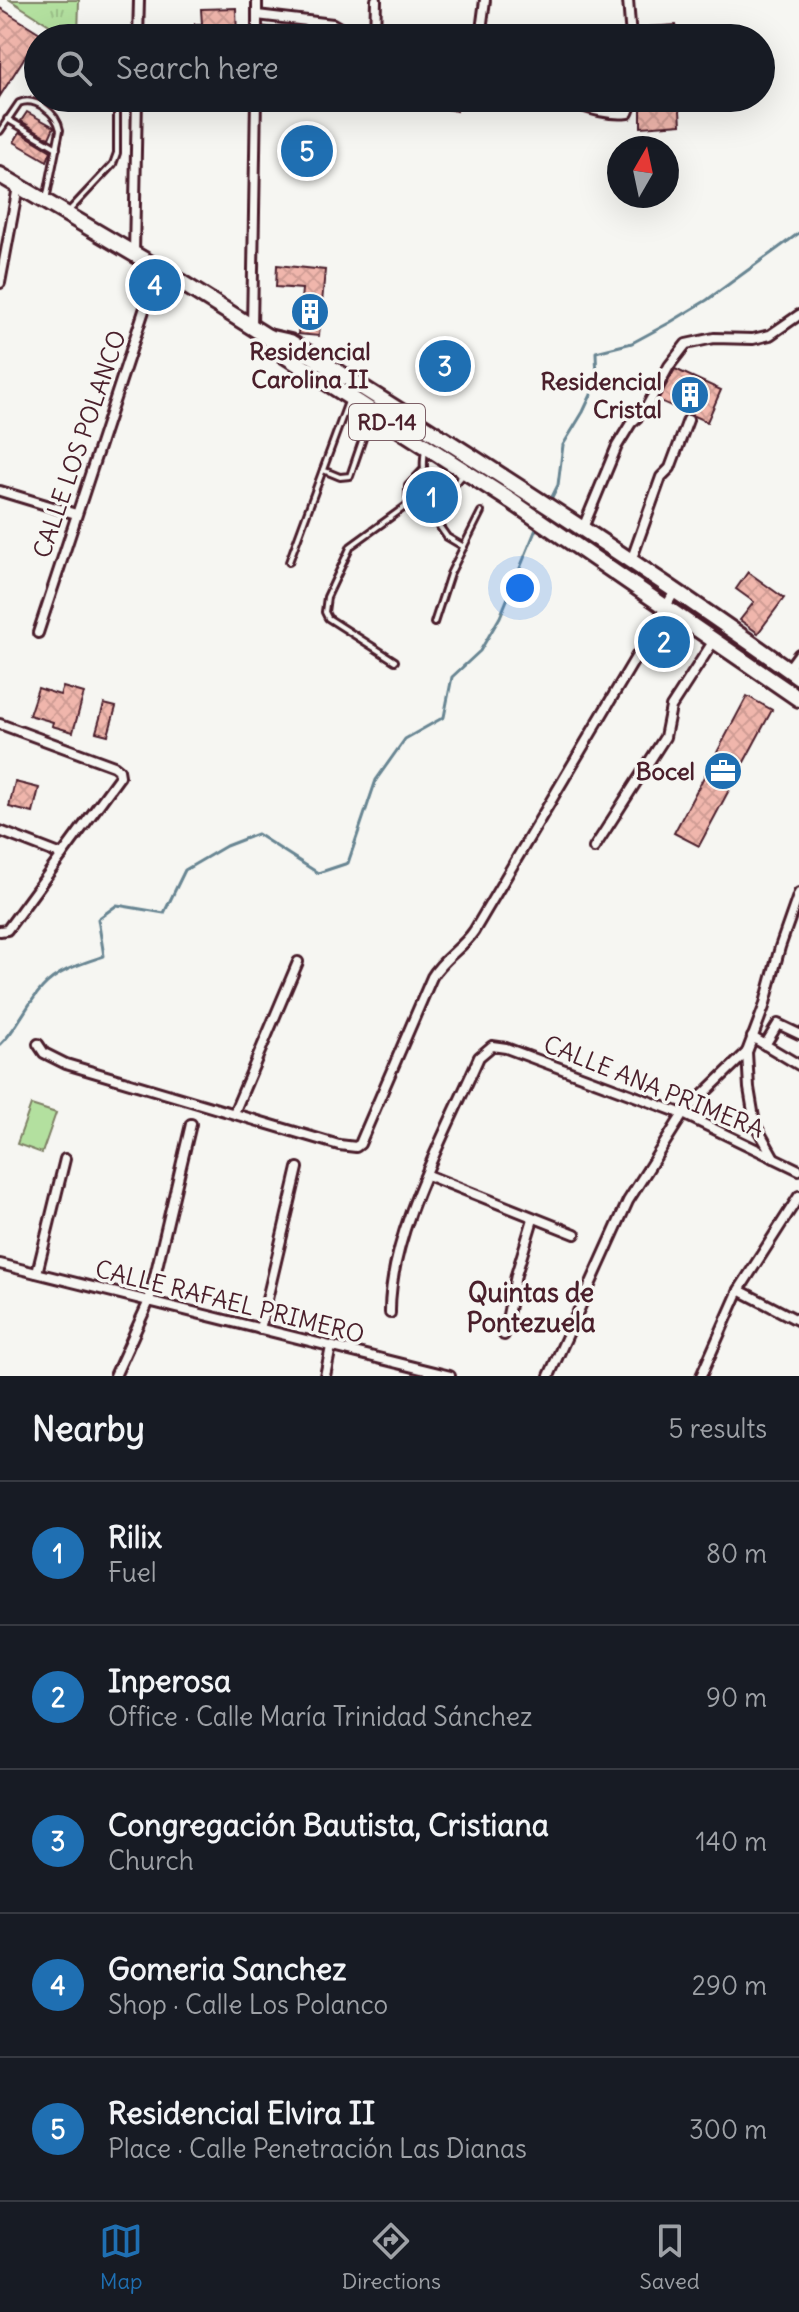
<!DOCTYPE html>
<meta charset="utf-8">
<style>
:root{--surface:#171b24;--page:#242831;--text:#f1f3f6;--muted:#9ea1a6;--line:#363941;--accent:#1f6fb2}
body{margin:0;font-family:Delius,sans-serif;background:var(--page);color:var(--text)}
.compass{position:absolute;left:607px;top:136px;width:72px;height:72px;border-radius:50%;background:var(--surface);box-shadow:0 8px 32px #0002;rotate:9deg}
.you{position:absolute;left:520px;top:588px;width:28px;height:28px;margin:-20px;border:6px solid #fff;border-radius:50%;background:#1a73e8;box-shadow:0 0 0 12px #1a73e833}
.badge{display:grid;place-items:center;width:52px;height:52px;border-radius:50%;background:var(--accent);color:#fff;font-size:26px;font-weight:700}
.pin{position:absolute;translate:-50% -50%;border:4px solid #fff;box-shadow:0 2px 8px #0006}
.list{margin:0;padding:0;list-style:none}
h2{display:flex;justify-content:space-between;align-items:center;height:104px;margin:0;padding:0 32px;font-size:34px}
h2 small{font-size:26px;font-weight:400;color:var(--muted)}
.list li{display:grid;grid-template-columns:52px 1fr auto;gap:24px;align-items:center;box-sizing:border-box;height:144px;padding:0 32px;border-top:2px solid var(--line)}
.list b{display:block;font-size:30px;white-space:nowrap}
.list p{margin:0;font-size:26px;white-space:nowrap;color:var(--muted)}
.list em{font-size:26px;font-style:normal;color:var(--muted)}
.icon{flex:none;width:44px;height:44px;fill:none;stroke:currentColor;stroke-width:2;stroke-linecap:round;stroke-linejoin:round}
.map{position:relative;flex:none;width:799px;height:1376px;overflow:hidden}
.search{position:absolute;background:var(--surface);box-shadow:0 8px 32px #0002;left:24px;right:24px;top:24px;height:88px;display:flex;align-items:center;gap:20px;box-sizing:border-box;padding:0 28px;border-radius:44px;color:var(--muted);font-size:30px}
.sheet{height:824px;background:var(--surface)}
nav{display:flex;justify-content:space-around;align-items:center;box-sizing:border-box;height:112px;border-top:2px solid var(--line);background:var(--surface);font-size:22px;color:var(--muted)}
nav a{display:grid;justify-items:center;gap:4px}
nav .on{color:var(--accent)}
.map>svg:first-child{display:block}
</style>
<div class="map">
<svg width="799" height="1376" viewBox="0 0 799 1376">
<defs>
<pattern id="grass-tufts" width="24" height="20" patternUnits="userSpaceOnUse" patternTransform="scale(2)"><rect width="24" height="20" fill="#b3e09f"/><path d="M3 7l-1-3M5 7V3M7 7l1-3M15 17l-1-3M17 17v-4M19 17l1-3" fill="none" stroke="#9bc089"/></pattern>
<pattern id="building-cross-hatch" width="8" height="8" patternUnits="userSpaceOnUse" patternTransform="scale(2)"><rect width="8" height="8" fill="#f0b6ac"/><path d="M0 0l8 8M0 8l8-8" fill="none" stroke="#cf9c94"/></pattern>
</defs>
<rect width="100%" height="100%" fill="#f6f6f2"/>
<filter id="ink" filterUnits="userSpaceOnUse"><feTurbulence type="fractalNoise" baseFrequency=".0125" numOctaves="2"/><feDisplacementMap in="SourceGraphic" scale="16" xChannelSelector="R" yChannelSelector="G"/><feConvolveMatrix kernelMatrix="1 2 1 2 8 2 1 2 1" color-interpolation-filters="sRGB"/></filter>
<g filter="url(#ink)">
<!-- grass -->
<polygon fill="url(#grass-tufts)" stroke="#7e8065" stroke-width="2" points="10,0 79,0 78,38 70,38"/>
<!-- pitch -->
<polygon fill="#b3e09f" stroke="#7e8065" stroke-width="2" points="31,1105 56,1113 42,1153 17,1144"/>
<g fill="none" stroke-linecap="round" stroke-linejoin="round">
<!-- stream -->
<g stroke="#678592" stroke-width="3">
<polyline points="549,503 558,485 563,445 583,412 597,382 596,352 632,343 669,323 707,300 799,233"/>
<path d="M0,1045C18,1028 26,1005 42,988C58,970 83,963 104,956L98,919L117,905L164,913L185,870L226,846L257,834L318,873L348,863L376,780L405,739L444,717L452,677L480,651L500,617L538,524"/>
</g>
</g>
<!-- building -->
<g fill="url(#building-cross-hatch)" stroke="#4a1f2b" stroke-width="2">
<polygon points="0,8 40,33 0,96"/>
<polygon points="236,8 237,38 196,38 195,24 202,24 201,9"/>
<polygon points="676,25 677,38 649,38 648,27"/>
<polygon points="412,98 460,98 457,111 412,102"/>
<polygon points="641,98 679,98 681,124 641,127"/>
<polygon points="27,112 54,127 49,138 21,121"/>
<polygon points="20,132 51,151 47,161 14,142"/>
<polygon points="290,138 324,138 324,165 289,164"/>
<polygon points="277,265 325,270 319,336 298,334 302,289 276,287"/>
<polygon points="449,345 463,355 441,388 427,378"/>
<polygon points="675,369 721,390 707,422 658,400"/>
<polygon points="420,481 452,503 445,513 413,492"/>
<polygon points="748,572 784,598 758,633 740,620 754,602 736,589"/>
<polygon points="665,628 676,635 662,656 651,649"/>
<polygon points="63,687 84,693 73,732 52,726 53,722 29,715 38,688 60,695"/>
<polygon points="747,696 772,710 699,846 674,833"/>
<polygon points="104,704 116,707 108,735 96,732"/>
<polygon points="15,782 39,788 33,813 9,807"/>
</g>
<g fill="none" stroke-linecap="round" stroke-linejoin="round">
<!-- lane casing -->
<g stroke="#4a1f2b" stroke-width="10">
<g id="lane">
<polyline points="7,119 57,148"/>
<path d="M0,131L19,103C35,96 57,113 60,130L46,200"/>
<polyline points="67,213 113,164 117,153 117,98"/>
<path d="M425,448C422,473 422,483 449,491L463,475"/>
<polyline points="323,470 340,477 350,476 371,415"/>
<polyline points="422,471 408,486 408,497 435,520 447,537 464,547"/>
<polyline points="289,562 349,399"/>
<polyline points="434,623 450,574 481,512"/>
<polyline points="395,661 328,618 325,612 327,597 351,546 413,501"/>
</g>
</g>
<!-- street casing -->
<g stroke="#4a1f2b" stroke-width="14">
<g id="street">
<polyline points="257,0 257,38"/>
<polyline points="628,0 631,38"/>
<polyline points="257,15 333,24 357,38"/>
<polyline points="257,32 320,38"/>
<polyline points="138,38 139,0"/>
<polyline points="375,38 376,0"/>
<polyline points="480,38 485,0"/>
<path d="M557,98C580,105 604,116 628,113L634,98"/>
<polyline points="134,254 137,98"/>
<polyline points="0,283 18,187"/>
<polyline points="252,327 256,98"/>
<polyline points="0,491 76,514"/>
<polyline points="583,528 617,446 631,423 645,410 669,366 686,344 714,338 753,339 770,335 799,315"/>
<polyline points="631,561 661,477 670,468 688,420"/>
<polyline points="38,633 158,268"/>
<polyline points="788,669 799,654"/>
<polyline points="0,724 114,766 119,770 120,776 7,930 0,931"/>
<polyline points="0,831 62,855"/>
<polyline points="594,848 665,737 671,707 713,642"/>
<polyline points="752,1037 799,1065"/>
<path d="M38,1044L44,1053L66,1064L339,1145L356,1147L360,1144L432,977C443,958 462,949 474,931L675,591"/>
<polyline points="765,1045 778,1024 799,1034"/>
<polyline points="747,1052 749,1088 755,1124 774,1158"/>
<polyline points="234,1113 298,962"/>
<polyline points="427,1175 575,1234"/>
<polyline points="0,1264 450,1376"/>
<polyline points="37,1273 65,1159"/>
<polyline points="739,1290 799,1321"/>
<path d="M390,1313C389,1233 447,1131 479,1057L492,1046L506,1048L683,1114L799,1170"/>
<polyline points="260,1329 298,1168"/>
<polyline points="504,1335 516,1275 533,1219"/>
<polyline points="115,1376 149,1301 191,1124"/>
<polyline points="325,1376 331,1347"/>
<polyline points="549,1376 628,1201 683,1114 747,1052 764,1007 780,947 799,893"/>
<polyline points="701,1376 739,1290 799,1196"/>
</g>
</g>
<!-- primary casing -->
<g stroke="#4a1f2b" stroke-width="20">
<g id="primary">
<polyline points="0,175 158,268 268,337 281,353 511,501 799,699"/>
<path d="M268,337L290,342C463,450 634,559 799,677"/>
</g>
</g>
<!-- lane -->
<use href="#lane" stroke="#f6f6f2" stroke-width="4"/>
<!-- street -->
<use href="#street" stroke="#f6f6f2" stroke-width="8"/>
<!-- primary -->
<use href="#primary" stroke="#f6f6f2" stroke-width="14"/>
</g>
</g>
<!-- icons -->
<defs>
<g id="building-disc" transform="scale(2)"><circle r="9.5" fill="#1f6fb2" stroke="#f6f6f2"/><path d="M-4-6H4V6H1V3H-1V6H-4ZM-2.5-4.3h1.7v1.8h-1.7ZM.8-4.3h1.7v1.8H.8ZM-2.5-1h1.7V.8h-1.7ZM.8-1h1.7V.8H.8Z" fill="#fff"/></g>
<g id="office-disc" transform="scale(2)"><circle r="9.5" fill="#1f6fb2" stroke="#f6f6f2"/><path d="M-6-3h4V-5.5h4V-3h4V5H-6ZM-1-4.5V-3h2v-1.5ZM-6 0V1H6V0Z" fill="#fff"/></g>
</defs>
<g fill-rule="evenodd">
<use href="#building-disc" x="310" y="312"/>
<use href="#building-disc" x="690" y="395"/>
<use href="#office-disc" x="723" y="771"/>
</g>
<g text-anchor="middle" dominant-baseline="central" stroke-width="7" stroke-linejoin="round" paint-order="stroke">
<!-- shield labels -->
<rect fill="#f6f6f2" stroke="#7e6067" stroke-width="2" x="349" y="404" width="76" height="36" rx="6"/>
<g font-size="22" font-weight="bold" fill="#4a1f2b">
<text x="387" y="422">RD-14</text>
</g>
<!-- poi labels -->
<g font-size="24" font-weight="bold" fill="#4a1f2b" stroke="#f6f6f2" text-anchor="end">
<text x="310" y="351" text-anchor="middle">Residencial<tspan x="310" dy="28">Carolina II</tspan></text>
<text x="662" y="381">Residencial<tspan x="662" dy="28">Cristal</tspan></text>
<text x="695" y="771">Bocel</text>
</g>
<!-- street labels -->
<g font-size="24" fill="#4a1f2b" stroke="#f6f6f2">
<text transform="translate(79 444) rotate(-71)">CALLE LOS POLANCO</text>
<text transform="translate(654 1086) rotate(22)">CALLE ANA PRIMERA</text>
<text transform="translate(230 1301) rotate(14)">CALLE RAFAEL PRIMERO</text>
</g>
<!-- neighbourhood labels -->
<g font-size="26" font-weight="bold" fill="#4a1f2b" stroke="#f6f6f2">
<text x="531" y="1292">Quintas de<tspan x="531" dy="30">Pontezuela</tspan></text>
</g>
</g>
</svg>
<svg class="compass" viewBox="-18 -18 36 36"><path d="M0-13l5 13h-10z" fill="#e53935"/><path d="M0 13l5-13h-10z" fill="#9ea1a6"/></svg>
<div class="you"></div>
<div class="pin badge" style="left:432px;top:497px">1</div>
<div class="pin badge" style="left:664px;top:642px">2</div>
<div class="pin badge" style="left:445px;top:366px">3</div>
<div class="pin badge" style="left:155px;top:285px">4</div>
<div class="pin badge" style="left:307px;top:151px">5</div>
<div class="search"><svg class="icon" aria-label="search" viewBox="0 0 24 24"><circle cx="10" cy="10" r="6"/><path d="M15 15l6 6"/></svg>Search here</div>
</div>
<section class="sheet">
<h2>Nearby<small>5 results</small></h2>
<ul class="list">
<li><span class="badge">1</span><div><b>Rilix</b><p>Fuel</p></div><em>80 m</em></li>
<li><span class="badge">2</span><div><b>Inperosa</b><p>Office · Calle María Trinidad Sánchez</p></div><em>90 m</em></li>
<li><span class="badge">3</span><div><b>Congregación Bautista, Cristiana</b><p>Church</p></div><em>140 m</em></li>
<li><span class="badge">4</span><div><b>Gomeria Sanchez</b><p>Shop · Calle Los Polanco</p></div><em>290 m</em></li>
<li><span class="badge">5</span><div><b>Residencial Elvira II</b><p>Place · Calle Penetración Las Dianas</p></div><em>300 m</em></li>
</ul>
</section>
<nav>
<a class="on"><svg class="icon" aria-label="map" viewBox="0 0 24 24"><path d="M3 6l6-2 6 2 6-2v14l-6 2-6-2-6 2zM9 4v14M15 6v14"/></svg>Map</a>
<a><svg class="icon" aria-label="directions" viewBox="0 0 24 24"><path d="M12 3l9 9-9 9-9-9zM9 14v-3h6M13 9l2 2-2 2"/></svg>Directions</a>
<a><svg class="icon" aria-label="saved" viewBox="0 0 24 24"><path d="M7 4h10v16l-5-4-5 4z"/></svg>Saved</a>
</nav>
